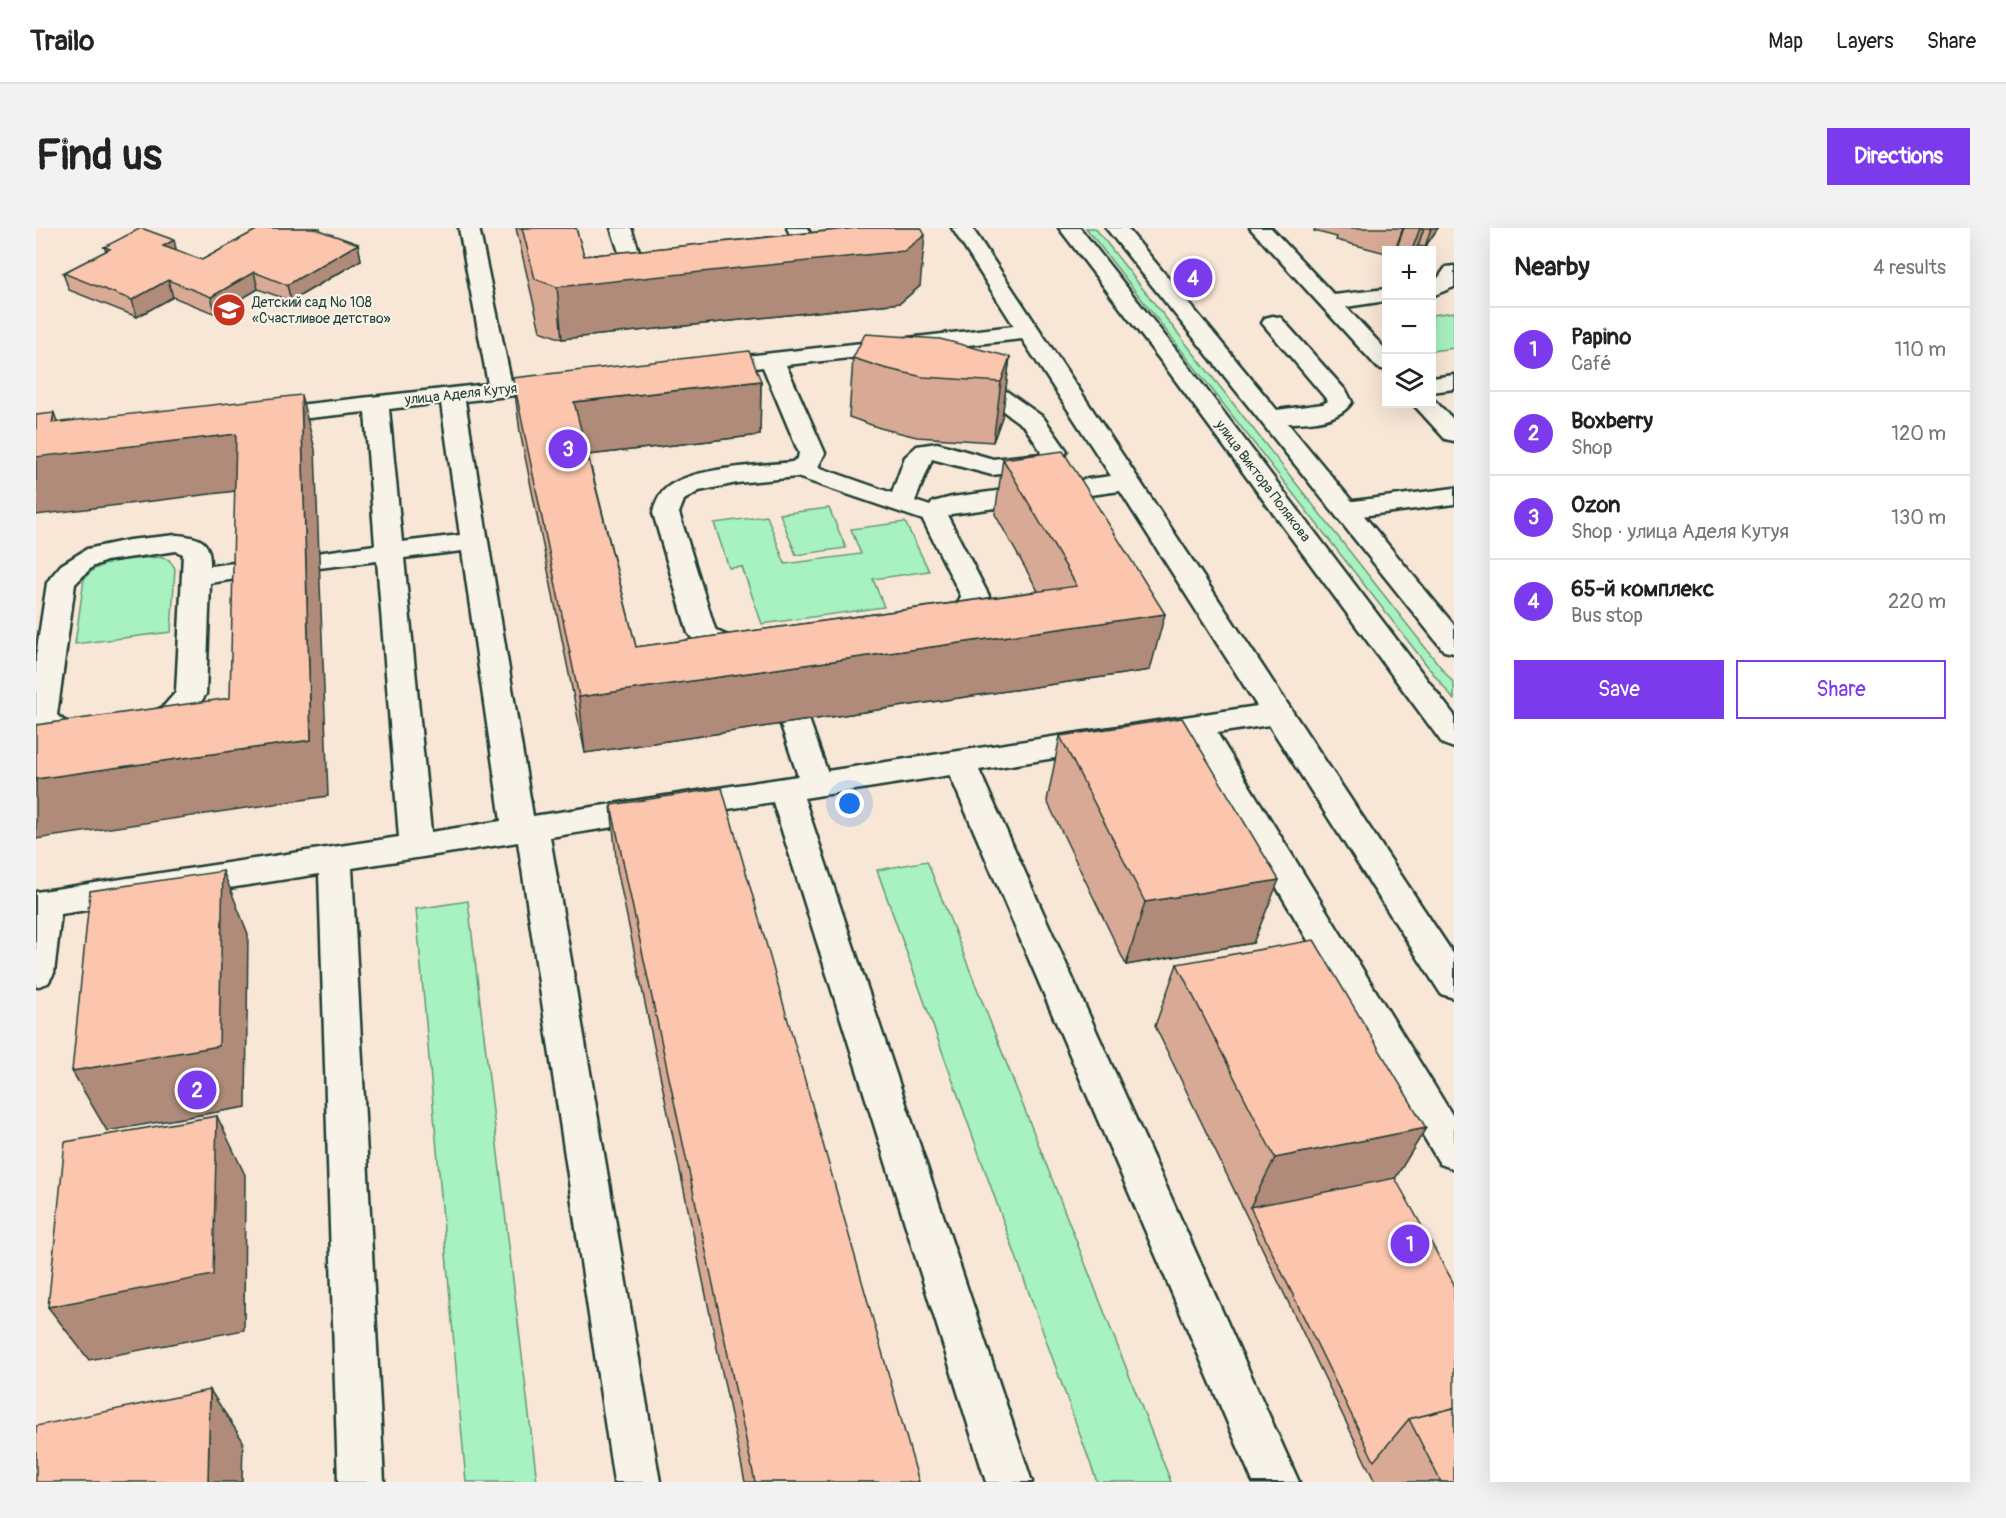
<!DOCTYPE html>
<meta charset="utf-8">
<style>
:root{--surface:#fff;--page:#f2f2f2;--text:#222;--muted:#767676;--line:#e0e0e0;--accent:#7c3aed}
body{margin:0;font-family:Pangolin,sans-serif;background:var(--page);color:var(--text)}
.controls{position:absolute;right:18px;top:18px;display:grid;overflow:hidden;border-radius:0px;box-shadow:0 6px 24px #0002}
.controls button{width:54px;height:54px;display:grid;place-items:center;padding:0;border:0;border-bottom:2px solid var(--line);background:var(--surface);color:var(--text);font:30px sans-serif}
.you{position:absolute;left:814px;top:576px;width:21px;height:21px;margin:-15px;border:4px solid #fff;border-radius:50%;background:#1a73e8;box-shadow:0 0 0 9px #1a73e833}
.badge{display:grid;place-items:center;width:39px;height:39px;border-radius:50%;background:var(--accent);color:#fff;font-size:20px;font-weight:700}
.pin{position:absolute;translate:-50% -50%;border:3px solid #fff;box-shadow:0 2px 6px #0006}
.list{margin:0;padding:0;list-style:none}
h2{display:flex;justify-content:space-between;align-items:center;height:78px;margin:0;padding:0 24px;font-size:26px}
h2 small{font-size:20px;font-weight:400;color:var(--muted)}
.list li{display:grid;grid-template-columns:39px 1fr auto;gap:18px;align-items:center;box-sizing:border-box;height:84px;padding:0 24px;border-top:2px solid var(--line)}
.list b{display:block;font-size:22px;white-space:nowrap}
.list p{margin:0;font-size:20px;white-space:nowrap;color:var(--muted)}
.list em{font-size:20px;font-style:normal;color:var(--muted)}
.actions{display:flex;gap:12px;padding:18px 24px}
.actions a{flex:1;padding:14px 0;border:2px solid var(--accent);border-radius:0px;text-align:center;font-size:21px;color:var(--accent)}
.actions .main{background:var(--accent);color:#fff}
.icon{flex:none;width:33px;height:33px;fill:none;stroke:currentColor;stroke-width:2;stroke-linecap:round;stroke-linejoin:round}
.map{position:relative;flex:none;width:1418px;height:1254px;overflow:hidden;border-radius:0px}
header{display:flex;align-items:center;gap:36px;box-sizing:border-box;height:84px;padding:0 30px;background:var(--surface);border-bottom:2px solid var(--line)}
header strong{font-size:28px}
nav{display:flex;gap:33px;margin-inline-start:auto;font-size:21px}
.intro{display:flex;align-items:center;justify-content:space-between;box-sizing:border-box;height:144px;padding:0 36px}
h1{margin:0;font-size:42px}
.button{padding:15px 27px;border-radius:0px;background:var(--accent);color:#fff;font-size:21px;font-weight:700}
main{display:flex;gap:36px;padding:0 36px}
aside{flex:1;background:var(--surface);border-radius:0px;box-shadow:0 6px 24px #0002}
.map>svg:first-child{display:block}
</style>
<header>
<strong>Trailo</strong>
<nav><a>Map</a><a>Layers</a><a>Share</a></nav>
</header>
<div class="intro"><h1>Find us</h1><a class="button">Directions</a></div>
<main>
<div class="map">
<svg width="1418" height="1254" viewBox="0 0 1418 1254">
<rect width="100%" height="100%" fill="#f8e6d6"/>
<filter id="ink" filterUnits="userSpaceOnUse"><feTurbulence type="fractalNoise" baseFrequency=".0167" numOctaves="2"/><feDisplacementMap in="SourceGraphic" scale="12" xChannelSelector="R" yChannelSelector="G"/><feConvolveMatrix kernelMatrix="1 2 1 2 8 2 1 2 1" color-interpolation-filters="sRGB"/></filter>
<g filter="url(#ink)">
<!-- green -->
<g fill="#a8f1c0" stroke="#64977a" stroke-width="1.5">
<polygon points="1050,0 1059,0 1418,456 1418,472"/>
<polygon points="1418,84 1418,120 1396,123 1396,87"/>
<polygon points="793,280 810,320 760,327 744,286"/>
<polygon points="731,288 749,336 825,326 815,301 869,294 893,343 837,351 848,379 726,396 706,339 693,340 678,295"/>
<path d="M123,329L133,332L139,340L135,404L39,416L48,351C63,329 99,332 123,329Z"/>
<polygon points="891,633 1135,1254 1061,1254 841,642"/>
<polygon points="432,673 501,1254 430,1254 380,681"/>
</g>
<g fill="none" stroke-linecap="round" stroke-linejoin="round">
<!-- minor casing -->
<g stroke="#1f3d34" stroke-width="5">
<g id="minor">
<path d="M423,0H443L475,153L523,148L531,150L535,155L531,160L523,162L429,173L497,588L762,548L744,494L748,487L759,484L770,487L774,494L791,543L1221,478L1084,263L915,286L912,289L953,368C946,394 917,406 892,399L888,393L892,387C905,383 921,383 925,368L887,292L761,249L701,255L663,263L648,272L643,285L679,401C693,412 705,408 721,412L725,419L721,426C696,432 667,428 652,405L617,285C619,275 624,264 633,258C660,239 723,238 756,234L762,230L763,225L727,139L673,145L665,143L661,138L665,133L978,98L916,0H936L1418,727V770L1405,766L1233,497L1181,505L1418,890V941L1404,936L1152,509L943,542L1263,1254H1217L914,547L768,570L996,1254H950L737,574L514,609L624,1254H578L482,614L316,640L348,1254H302L283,646L25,686L18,745L12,755L0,759V664L363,609L341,333L283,340L273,338L269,332L273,326L339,317L329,184L226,195L217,193L214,188L217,183L226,181L452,156ZM986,111L1075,248L916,269L897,274L894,278L879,273L896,231L956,247L1014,240L1024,235L1031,223L1007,189L966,160L949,135L941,133L933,135L929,140L949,170L989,199L1005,223L1004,226L957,231L901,215L881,218L869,229L856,265L782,239L789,225L750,137ZM405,175L424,307L366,314L353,181ZM426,323L465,593L395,604L368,330Z"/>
<polygon points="575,0 595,0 607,34 617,39 634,41 637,46 634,51 612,51 589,42"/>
<path d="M751,0H771L782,19C773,35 756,43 738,39L735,34L738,29L753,26L760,19Z"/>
<polygon points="1214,0 1235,0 1298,67 1350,61 1350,73 1310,79 1350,122 1350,142 1342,140"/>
<polygon points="1418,38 1418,59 1396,68 1396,54 1403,49 1410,39"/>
<path d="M1237,88L1245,90L1311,164L1316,174C1300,198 1261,194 1235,196L1226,194L1223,189L1226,184L1287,176L1292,173L1226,95L1229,90Z"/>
<polygon points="1418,147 1418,161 1396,164 1396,150"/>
<polygon points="1396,170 1418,192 1418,213 1409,211 1377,176 1396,176"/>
<polygon points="1418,260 1418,276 1310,290 1301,288 1297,282 1301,276 1310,274"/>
<path d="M140,307C164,309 175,312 174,338L215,333L225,335L229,341L225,347L174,355L170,466C156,489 129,515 100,506L96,499L100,492L127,479L140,464L147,326L140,323L70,333L56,339L39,356L21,487C34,500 46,496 62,501L66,508L62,515C41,522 16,519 0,502V428L11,355L15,349L25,337L51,321L93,312Z"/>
</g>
</g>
<!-- major casing -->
<g stroke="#1f3d34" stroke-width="5">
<g id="major">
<polygon points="1023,0 1044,0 1144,127 1418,487 1418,520 1407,516 1128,137"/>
<polygon points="1070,0 1091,0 1418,397 1418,425 1408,423"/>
</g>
</g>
<!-- minor -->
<use href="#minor" fill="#f7f3e8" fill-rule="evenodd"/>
<!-- major -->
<use href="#major" fill="#f7f3e8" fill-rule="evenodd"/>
</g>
<!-- wall -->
<g fill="#d8aa95" stroke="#1f3d34" stroke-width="1.5">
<polygon points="224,0 284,0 285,3 322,16 325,32 255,73 222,61 180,86 137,69 101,89 33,62 27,45 70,23 68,19 141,22 166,32"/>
<polygon points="480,0 540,0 548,28 799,2 798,0 885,0 884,58 864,75 526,111 504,103"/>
<polygon points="1279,0 1402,0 1389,19 1382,18 1378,22 1350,22 1350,25 1300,12 1301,9 1278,3"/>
<polygon points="974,129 966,189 957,214 881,209 844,200 813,189 817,130"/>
<polygon points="477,150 725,153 724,207 552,227 600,419 1002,363 959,286 967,231 1114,442 549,525 484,204"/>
<polygon points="1024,508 1217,715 1090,737 1011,573"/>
<polygon points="575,577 883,1254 709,1254 581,641"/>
<polygon points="1141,736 1359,950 1418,1254 1339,1254 1119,798"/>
</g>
<!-- shaded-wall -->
<g fill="#b08b79" stroke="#1f3d34" stroke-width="1.5">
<polygon points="1367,0 1368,0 1360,22 1359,22"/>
<polygon points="1384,0 1388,0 1382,18 1378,22 1376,22"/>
<polygon points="1395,0 1402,0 1389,19"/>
<polygon points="889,7 884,58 864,75 526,111 521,59"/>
<polygon points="138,12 142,29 127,18"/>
<polygon points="322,16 325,32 255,73 251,57"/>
<polygon points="218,44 222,61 180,86 175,69"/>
<polygon points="132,52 137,69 101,89 96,72"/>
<polygon points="974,129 966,189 957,214 965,154"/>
<polygon points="725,153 724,207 543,228 538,174"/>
<polygon points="265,167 279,221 292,568 0,611 0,551 275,512"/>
<polygon points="18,185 33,225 200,206 216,261 0,287 0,229 16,195"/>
<polygon points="1129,386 1114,442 549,525 543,469"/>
<polygon points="187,643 212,706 210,879 71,903 36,843"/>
<polygon points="1243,652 1217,715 1090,737 1109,674"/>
<polygon points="181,888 209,947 208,1102 53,1132 12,1079"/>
<polygon points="1390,900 1354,959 1214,979 1239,930"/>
<polygon points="174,1162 207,1213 206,1254 172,1254"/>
</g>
<!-- building -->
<g fill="#fbc6ad" stroke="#1f3d34" stroke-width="1.5">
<polygon points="105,0 138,12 127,18 166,32 224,0 281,0 279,1 322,16 251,57 218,44 175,69 132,52 96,72 27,45 74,21 68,19"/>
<polygon points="486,0 540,0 548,28 822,0 885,0 889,7 868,23 521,59 499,51"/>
<polygon points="829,106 904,111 974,129 965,154 887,149 848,140 817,130"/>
<polygon points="713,123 725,153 538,174 600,419 1041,358 967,231 1027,223 1129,386 543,469 477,150"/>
<polygon points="265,167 275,512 0,551 0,497 194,470 200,206 0,229 0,187 18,185 16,195"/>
<polygon points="1146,490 1243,652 1109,674 1024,508"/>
<polygon points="686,560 883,1254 719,1254 575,577"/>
<polygon points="187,643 183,818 36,843 54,663"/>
<polygon points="1278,712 1390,900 1239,930 1141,736"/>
<polygon points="181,888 177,1047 12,1079 29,914"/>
<polygon points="1359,950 1418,1056 1418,1180 1373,1191 1338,1233 1214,979"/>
<polygon points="174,1162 172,1254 0,1254 0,1198"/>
<polygon points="1418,1180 1418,1254 1405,1254 1373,1191"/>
</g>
</g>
<!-- icons -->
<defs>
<g id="school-disc" transform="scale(1.725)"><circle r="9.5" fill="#c8321e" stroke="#f7f3e8"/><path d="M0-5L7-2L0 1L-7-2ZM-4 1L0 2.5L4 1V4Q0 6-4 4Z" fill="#fff"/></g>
</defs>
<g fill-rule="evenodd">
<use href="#school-disc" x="193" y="82"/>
</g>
<g text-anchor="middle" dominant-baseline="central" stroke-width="4.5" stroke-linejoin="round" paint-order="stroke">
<!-- far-poi labels -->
<g font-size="14" fill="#1f3d34" stroke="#f7f3e8" text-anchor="start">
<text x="216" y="74">Детский сад № 108<tspan x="216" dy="16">«Счастливое детство»</tspan></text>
</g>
<!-- far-street labels -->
<g font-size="14" fill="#1f3d34" stroke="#f7f3e8">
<text transform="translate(425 166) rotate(-6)">улица Аделя Кутуя</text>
<text transform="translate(1227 253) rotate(53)">улица Виктора Полякова</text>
</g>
</g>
</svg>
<div class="controls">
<button>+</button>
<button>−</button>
<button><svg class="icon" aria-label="layers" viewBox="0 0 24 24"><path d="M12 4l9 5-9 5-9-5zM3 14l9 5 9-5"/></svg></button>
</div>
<div class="you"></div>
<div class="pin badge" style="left:1374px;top:1016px">1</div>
<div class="pin badge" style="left:161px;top:862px">2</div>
<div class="pin badge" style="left:532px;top:221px">3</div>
<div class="pin badge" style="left:1157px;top:50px">4</div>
</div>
<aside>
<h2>Nearby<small>4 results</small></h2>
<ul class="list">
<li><span class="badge">1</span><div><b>Papino</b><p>Café</p></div><em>110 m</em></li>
<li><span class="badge">2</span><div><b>Boxberry</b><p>Shop</p></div><em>120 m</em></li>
<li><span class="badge">3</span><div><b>Ozon</b><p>Shop · улица Аделя Кутуя</p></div><em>130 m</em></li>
<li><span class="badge">4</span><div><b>65-й комплекс</b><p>Bus stop</p></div><em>220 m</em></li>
</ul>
<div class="actions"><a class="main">Save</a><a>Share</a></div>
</aside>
</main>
